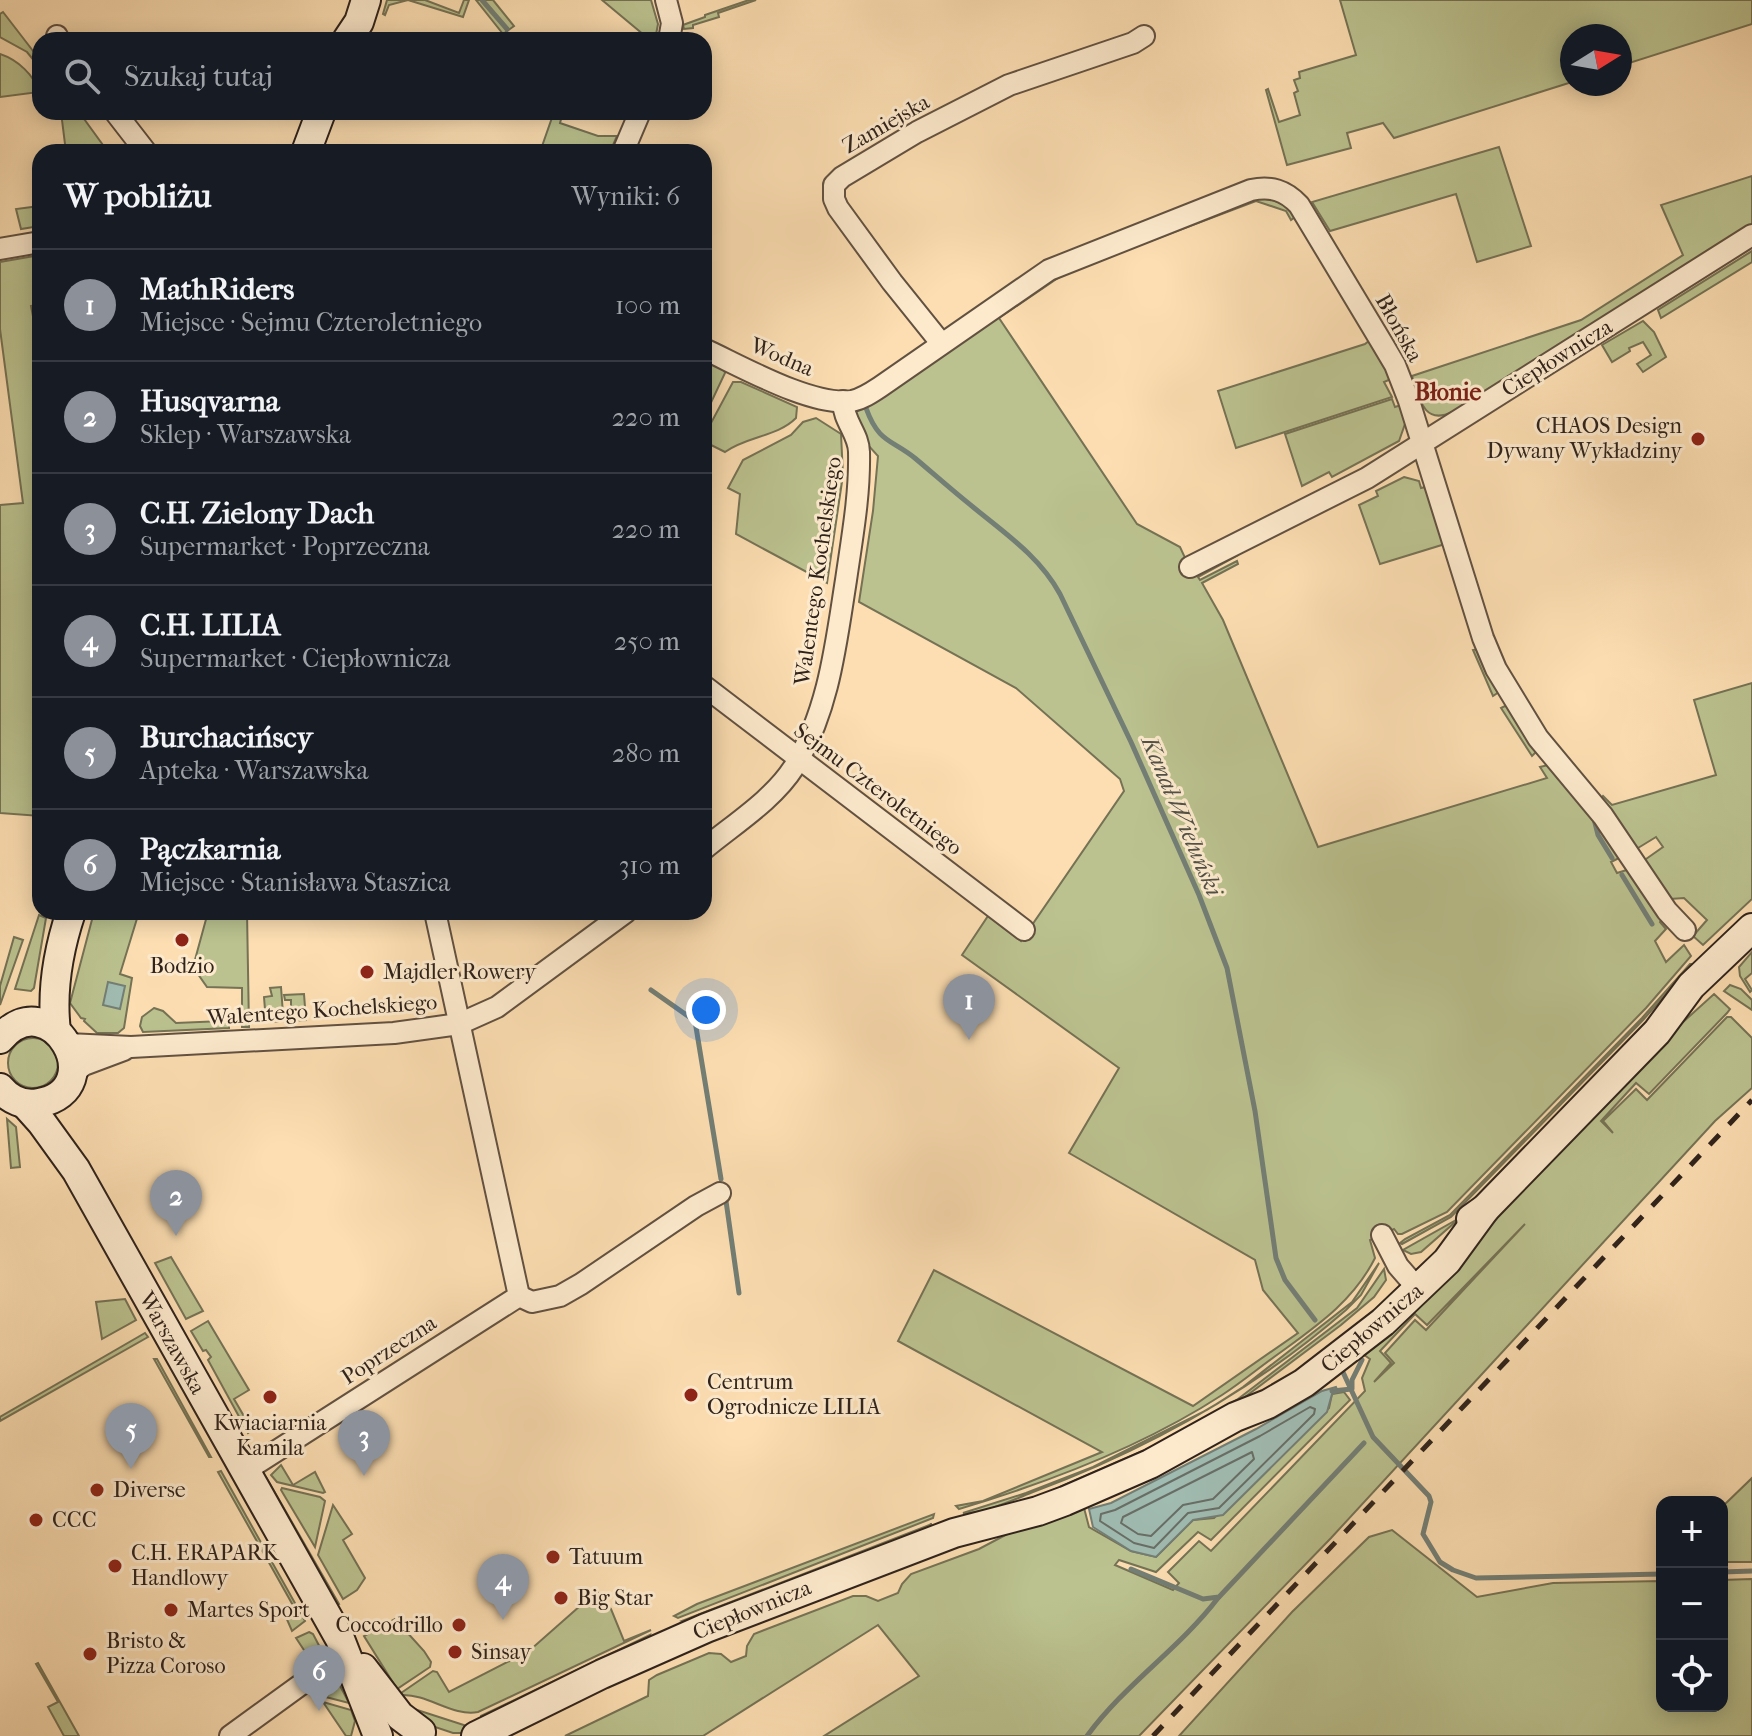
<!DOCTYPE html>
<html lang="pl">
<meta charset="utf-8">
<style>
:root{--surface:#171b24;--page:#20242c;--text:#f1f3f6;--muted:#9ea1a6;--line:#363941;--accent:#8c9099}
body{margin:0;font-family:"IM FELL French Canon",serif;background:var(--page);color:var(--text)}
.controls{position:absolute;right:24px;bottom:24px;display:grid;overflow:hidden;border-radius:16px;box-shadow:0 4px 20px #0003}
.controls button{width:72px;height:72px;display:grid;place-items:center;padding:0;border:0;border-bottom:2px solid var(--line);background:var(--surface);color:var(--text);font:40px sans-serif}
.compass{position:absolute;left:1560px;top:24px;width:72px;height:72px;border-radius:50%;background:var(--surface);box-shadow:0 4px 20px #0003;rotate:79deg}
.you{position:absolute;left:706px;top:1010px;width:28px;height:28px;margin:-20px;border:6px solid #fff;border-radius:50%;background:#1a73e8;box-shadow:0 0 0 12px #1a73e833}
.badge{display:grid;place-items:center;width:52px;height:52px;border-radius:50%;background:var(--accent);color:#fff;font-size:26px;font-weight:700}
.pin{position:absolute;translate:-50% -66px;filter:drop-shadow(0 2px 4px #0008)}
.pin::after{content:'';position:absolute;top:42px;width:28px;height:24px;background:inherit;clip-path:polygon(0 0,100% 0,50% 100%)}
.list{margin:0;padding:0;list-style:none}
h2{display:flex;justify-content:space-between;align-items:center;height:104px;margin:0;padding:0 32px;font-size:34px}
h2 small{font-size:26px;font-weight:400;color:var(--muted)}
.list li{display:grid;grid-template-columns:52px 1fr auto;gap:24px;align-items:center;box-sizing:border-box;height:112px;padding:0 32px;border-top:2px solid var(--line)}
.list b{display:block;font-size:30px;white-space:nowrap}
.list p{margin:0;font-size:26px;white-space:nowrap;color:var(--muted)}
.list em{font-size:26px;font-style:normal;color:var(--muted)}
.icon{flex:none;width:44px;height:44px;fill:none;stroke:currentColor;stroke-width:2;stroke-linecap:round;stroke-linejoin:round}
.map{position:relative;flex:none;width:1752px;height:1736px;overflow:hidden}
.search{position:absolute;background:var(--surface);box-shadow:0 4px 20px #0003;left:32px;top:32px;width:680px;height:88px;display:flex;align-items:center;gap:20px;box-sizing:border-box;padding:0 28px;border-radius:24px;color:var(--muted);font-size:30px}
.panel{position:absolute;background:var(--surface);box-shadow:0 4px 20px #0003;left:32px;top:144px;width:680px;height:776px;border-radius:24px}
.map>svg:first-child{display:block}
</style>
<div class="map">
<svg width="1752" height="1736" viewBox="0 0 1752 1736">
<rect width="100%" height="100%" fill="#fcdeb2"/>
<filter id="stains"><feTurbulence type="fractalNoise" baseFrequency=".0025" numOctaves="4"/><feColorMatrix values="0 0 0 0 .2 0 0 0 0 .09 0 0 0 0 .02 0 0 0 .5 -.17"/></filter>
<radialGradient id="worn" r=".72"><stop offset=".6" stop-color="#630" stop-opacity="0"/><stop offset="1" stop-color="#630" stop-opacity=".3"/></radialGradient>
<!-- green -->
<g fill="#bbc28f" stroke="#757255" stroke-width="2" fill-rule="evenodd">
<polygon points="387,0 425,0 459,13 464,0 469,0 463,17 408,0 389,5 385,15 383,14"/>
<polygon points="476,0 493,0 514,26 503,34"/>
<polygon points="602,0 651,0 658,24 655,40 650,40"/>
<polygon points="749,0 756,0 718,13 719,17 693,25 693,28 684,29 683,25 705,17 705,15"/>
<polygon points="1340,0 1752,0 1752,24 1620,66 1620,36 1572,36 1572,82 1394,138 1383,123 1347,133 1351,148 1287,165 1266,90 1268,89 1279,122 1300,115 1294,93 1298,91 1294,80 1300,78 1299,72 1356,55"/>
<polygon points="3,12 40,60 40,68 27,52 0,37 0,14"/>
<path d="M0,54C18,60 34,75 39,92L0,97Z"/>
<polygon points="61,112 79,112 108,152 66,152"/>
<polygon points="554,112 563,112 560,123 598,136 617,136 610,152 540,152"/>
<polygon points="1499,147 1531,246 1477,262 1456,194 1330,231 1312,202"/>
<path d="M1752,176V225L1453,414L1452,412C1423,426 1419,397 1412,376L1581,320L1683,255L1661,205Z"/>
<path d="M1258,198C1276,200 1284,202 1295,217L1291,220L1286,211L1256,201L1095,262Z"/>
<polygon points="40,206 40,226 21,229 16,209"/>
<polygon points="1752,251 1752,262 1661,318 1658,310"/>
<polygon points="40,255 40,304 31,306 40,353 40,816 0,813 0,505 23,503 0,329 0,262"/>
<path d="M1057,276L1058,278L999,318L1137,524L1180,547L1186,560L1238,555L1198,577L1200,580L1237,561L1238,564L1202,583L1223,620L1318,847L1547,778L1540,767L1548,765L1600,826L1620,854L1619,858L1611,862L1617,873L1630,869L1662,918L1660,922L1666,929L1655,941L1666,962L1684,945L1691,956L1646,1008L1447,1212L1402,1234H1398L1394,1229L1370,1240L1375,1258C1354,1300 1318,1325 1281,1352C1261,1366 1242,1382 1222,1395C1142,1447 1050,1482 959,1509L956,1506L983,1501L1102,1452L898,1341L934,1270L1193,1406L1298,1333L1263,1290L1255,1260L1069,1153L1119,1068L962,955L988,916L1021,941L1124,791L1120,779L1016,688L859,602L873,511L878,456L867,444L855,414L857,411Z"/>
<polygon points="1643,321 1654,332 1666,357 1643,372 1637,364 1651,355 1643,342 1629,348 1630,351 1612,362 1602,345"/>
<polygon points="1370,340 1391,379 1384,382 1392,397 1236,448 1218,391 1365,344"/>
<polygon points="704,358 723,367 725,373 708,409 704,410"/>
<path d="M733,382H741L797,407L796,418C777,437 747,436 725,452L707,443L704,436Z"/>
<polygon points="1392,399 1395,407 1401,405 1406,421 1399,441 1332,477 1329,472 1302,486 1285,434"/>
<polygon points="816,418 841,434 843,475 827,583 736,534 740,494 728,488 743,460 791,435 803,422"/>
<polygon points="1404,477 1419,481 1421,488 1426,487 1445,544 1380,564 1359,505 1378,496 1376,491"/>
<polygon points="1479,649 1499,692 1493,696 1473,650"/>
<polygon points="1752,683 1752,899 1703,945 1693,936 1707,920 1684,898 1670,899 1645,863 1646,859 1663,847 1656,837 1638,848 1635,847 1600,799 1603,796 1612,805 1716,775 1694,700"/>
<polygon points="1505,706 1509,707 1537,751 1532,756 1501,708"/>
<polygon points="94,912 139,912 120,974 132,978 124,1028 118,1033 97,1033 84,1021 85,1019 81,1018 70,1003"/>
<polygon points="208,912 247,912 249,1027 242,1027 242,988 207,987 193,967"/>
<polygon points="39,915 46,918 34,988 31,991 15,989"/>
<polygon points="14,937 23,940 0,1005 0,986"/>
<polygon points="1752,952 1752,973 1745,979 1752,990 1750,992 1740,976 1739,967"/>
<polygon points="1690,964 1693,964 1643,1020 1451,1217 1402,1244 1400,1243 1405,1239 1450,1215 1642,1018"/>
<polygon points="1700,970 1477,1203 1421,1252 1411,1254 1403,1250 1456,1220"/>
<polygon points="1730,985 1741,989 1752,1000 1752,1010 1724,991"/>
<polygon points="281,987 283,1014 291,1013 291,1000 285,1000 284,995 304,994 306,1020 266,1022 264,997 272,996 270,988"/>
<path d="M1714,994L1730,1009L1727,1013L1649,1094L1636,1083L1601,1121L1613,1133L1603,1121L1636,1089L1647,1100L1727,1017H1731L1752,1038V1088L1715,1121L1331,1538L1139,1736H824L919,1676L878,1625L703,1736H565L648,1696L649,1680L657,1675L709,1653L721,1654L731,1662L746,1656L747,1646L754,1634L853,1596H866L878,1601L898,1593L902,1584L911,1574L979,1549L1013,1531L1083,1504L1089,1527L1131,1551L1156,1557L1193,1520L1214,1518L1329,1408L1332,1394L1344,1392L1350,1400L1211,1540L1198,1532L1156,1572L1119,1560L1115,1565L1173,1590L1179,1583L1168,1572L1199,1541L1211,1551L1365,1391L1362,1378L1370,1359L1357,1350L1671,1033ZM1525,1224L1426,1330L1415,1320L1385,1353L1394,1363L1374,1382L1391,1363L1380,1351L1415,1314L1427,1325Z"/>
<polygon points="154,1008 163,1011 176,1023 223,1021 229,1025 229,1028 143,1032 140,1026 142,1017"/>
<circle cx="33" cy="1063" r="25"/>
<polygon points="7,1119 16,1127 20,1167 11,1168"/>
<polygon points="171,1257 203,1311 186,1319 155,1263"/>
<path d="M1379,1263L1361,1295L1346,1310C1253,1391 1148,1449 1033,1492C1013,1500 984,1514 963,1513L1026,1493L1093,1467L1207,1410L1243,1387L1352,1302Z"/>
<polygon points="1384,1269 1386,1280 1374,1297 1341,1325 1229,1409 1129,1463 1035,1498 1159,1444 1238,1399 1357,1308"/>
<polygon points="125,1299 136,1320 102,1339 96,1302"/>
<polygon points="208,1321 249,1390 234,1399 252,1430 248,1433 208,1360 211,1357 206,1350 203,1351 191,1331"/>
<polygon points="145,1333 148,1337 0,1421 0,1417"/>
<polygon points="154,1359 157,1359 211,1457 209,1457"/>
<polygon points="281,1465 293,1485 315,1472 325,1492 323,1493 277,1482 271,1475"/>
<polygon points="221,1471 305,1621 292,1631 285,1615 295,1609 218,1472"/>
<polygon points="266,1477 339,1604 336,1605"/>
<polygon points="1752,1478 1752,1562 1722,1562 1722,1507"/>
<polygon points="282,1488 320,1497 325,1501 315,1547 281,1490"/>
<polygon points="333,1505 352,1534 343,1540 365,1578 357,1590 343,1599 318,1555"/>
<polygon points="934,1514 933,1518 678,1618 674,1616 697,1604"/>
<polygon points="932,1524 685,1622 682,1621"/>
<polygon points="1392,1530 1477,1597 1553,1583 1662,1581 1662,1706 1722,1706 1722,1580 1752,1579 1752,1736 1179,1736 1292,1612 1369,1537"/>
<path d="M597,1591L611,1609L624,1641L651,1630L478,1712C453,1717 428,1694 402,1695L401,1693L433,1671L437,1672L449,1692L529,1651Z"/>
<polygon points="395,1619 424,1651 431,1662 430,1667 397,1689 364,1636"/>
<polygon points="309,1632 313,1634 349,1703 314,1694 323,1688 335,1685 327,1685 296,1638"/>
<polygon points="650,1635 649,1638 481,1718 481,1716"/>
<polygon points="38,1663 79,1736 64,1736 48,1707 58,1702 36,1664"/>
<polygon points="323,1702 351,1710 355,1721 351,1736 346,1736"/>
<polygon points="411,1708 470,1727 465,1733 453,1733 420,1722"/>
</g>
<!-- water -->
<g fill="#a0bbb1" stroke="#737e75" stroke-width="2">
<polygon points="108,982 125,986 120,1009 103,1005"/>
<polygon points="1336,1387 1338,1392 1332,1394 1327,1412 1223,1515 1193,1520 1156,1557 1131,1551 1093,1527 1089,1509 1111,1503 1256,1429 1322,1391"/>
</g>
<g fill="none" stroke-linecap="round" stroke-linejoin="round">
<!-- shore -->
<g stroke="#686e66" stroke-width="2">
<polygon points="1310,1407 1315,1409 1314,1414 1219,1508 1188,1513 1154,1548 1134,1543 1100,1521 1101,1514 1115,1510 1260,1436"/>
<polygon points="1252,1452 1254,1459 1213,1499 1183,1505 1151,1536 1138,1534 1121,1523 1123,1517"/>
</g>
<!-- stream -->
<g stroke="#737e75" stroke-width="5">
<polyline points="482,0 507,29"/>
<polyline points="515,38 517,40"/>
<polyline points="618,112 622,115"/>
<path d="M866,408C879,444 892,439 916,459C935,475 954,492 973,507C1006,534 1040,557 1060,594L1131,742L1199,895L1227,968L1255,1111L1276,1258L1285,1280L1315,1320"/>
<polyline points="1594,819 1598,835 1612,858"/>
<polyline points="1622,875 1652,924"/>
<polyline points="651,990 695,1021 721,1179"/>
<polyline points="726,1201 739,1293"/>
<polyline points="1342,1370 1373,1437 1429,1496 1431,1502 1423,1534 1440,1562 1453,1570 1476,1578 1662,1574"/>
<polyline points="1332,1391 1352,1389 1352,1380 1362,1360"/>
<polyline points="1131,1569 1203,1599 1219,1597 1364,1443"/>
<polyline points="1722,1572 1752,1571"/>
<path d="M1087,1736C1125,1684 1179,1649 1218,1598"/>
</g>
<!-- street casing -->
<g stroke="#625141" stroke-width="24">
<g id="street">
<polyline points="666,0 672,23 669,40"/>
<polyline points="57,36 59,40"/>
<polyline points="115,112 146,152"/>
<polyline points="623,152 640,112"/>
<polyline points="0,249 40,242"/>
<polyline points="941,343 892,282 838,208 834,199 834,185 842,177 917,132 1009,85 1133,43 1144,36"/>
<path d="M704,349C741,366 812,407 852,401C862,399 871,393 880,387L1049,270L1251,190C1271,186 1285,190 1299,205L1382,343L1395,365L1409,401L1483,638L1496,669L1538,738L1603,816L1667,911L1685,930"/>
<polyline points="1190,567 1367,478 1752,235"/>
<polyline points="704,686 1024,930"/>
<path d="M704,849C734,824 773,800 794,767C829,711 836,643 846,580C852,538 860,495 859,452C859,434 843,421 843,401"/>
<polyline points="68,1044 131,1047 394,1033 459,1024 497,1007 626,912"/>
<polyline points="72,1074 84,1065 124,1050"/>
<polyline points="1382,1235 1398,1266 1418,1289"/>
<polyline points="519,1296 532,1302 560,1296 581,1284 696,1206 720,1193"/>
<polyline points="245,1471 519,1296 435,912"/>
<polyline points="230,1736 310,1678"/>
</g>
</g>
<!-- secondary casing -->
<g stroke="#2f221b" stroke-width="32">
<g id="secondary">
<polyline points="347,40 359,22 366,0"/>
<polyline points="306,152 321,112"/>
<path d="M56,1031C51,990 58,951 71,912"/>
<path d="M0,1039C50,980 113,1089 39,1103C24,1106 10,1100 0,1088"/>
<polyline points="25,1104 42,1123 76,1170 340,1639 378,1736"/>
<polyline points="1471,1219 1485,1209 1657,1032 1691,986 1752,928"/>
<polyline points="363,1668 400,1716 421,1732"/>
<polyline points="476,1736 602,1674 706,1628 954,1533 1038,1511 1065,1501 1150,1464 1235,1417 1268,1404 1304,1383 1383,1322 1447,1261 1485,1209"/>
</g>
</g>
<!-- street -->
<use href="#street" stroke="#fdeacd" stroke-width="20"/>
<!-- secondary -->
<use href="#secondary" stroke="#fdeacd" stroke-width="28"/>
<!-- rail -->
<polyline stroke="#2f221b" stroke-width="5" stroke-dasharray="14 14" stroke-linecap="butt" points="1153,1736 1752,1100"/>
</g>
<!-- markers -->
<g fill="#8f2418" stroke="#fdeacd" stroke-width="3">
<circle cx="1698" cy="439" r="8"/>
<circle cx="182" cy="940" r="8"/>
<circle cx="367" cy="972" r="8"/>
<circle cx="691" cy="1395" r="8"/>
<circle cx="270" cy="1397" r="8"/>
<circle cx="97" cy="1490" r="8"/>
<circle cx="36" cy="1520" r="8"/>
<circle cx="553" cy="1557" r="8"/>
<circle cx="115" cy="1566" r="8"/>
<circle cx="561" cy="1598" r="8"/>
<circle cx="171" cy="1610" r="8"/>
<circle cx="459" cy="1625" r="8"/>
<circle cx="455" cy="1652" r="8"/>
<circle cx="90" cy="1654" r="8"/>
</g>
<g text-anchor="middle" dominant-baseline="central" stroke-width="6" stroke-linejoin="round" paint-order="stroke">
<!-- street labels -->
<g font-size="22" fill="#2f221b" stroke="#fdeacd">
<text transform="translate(886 124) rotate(-30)">Zamiejska</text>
<text transform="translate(1399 328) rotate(61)">Błońska</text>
<text transform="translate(782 357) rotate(23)">Wodna</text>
<text transform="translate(1557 358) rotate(-32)">Ciepłownicza</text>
<text transform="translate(818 571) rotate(-82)">Walentego Kochelskiego</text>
<text transform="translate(878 789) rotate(37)">Sejmu Czteroletniego</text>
<text transform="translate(322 1010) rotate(-4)">Walentego Kochelskiego</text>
<text transform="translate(1372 1328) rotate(-40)">Ciepłownicza</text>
<text transform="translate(172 1343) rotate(61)">Warszawska</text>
<text transform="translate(389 1350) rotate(-33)">Poprzeczna</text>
<text transform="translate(752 1610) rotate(-22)">Ciepłownicza</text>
</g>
<!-- poi labels -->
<g font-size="22" fill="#2f221b" stroke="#fdeacd" text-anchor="start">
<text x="1682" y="426" text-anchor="end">CHAOS Design<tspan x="1682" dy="25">Dywany Wykładziny</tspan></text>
<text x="182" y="966" text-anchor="middle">Bodzio</text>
<text x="383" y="972">Majdler Rowery</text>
<text x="707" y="1382">Centrum<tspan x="707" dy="25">Ogrodnicze LILIA</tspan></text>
<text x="270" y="1423" text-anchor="middle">Kwiaciarnia<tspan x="270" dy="25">Kamila</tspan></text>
<text x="113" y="1490">Diverse</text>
<text x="52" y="1520">CCC</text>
<text x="131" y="1553">C.H. ERAPARK<tspan x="131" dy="25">Handlowy</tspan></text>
<text x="569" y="1557">Tatuum</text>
<text x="577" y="1598">Big Star</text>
<text x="187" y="1610">Martes Sport</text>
<text x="443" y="1625" text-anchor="end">Coccodrillo</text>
<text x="106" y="1641">Bristo &amp;<tspan x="106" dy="25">Pizza Coroso</tspan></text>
<text x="471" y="1652">Sinsay</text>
</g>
<!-- neighbourhood labels -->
<g font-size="24" font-weight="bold" fill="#7a1f14" stroke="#fdeacd">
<text x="1448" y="392">Błonie</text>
</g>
<!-- water labels -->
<g font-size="24" font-style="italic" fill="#515048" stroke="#fdeacd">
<text transform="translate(1182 816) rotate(67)">Kanał Wieluński</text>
</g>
</g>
<rect width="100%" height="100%" filter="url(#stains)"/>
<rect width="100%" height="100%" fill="url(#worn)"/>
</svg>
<div class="controls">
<button>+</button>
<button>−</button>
<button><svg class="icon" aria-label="locate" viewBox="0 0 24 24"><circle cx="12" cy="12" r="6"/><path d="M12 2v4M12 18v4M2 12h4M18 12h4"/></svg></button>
</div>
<svg class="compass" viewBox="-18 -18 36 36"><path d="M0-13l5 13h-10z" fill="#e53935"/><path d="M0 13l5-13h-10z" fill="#9ea1a6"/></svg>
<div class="you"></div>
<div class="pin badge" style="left:969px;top:1040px">1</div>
<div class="pin badge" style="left:176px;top:1236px">2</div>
<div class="pin badge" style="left:364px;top:1476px">3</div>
<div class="pin badge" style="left:503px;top:1620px">4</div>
<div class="pin badge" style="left:131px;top:1469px">5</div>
<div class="pin badge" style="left:319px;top:1711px">6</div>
<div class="search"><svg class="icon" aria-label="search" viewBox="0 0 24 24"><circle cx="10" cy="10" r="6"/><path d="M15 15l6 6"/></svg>Szukaj tutaj</div>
<section class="panel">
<h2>W pobliżu<small>Wyniki: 6</small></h2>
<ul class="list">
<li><span class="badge">1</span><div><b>MathRiders</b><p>Miejsce · Sejmu Czteroletniego</p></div><em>100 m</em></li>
<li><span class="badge">2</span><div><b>Husqvarna</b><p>Sklep · Warszawska</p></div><em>220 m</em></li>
<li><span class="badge">3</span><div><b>C.H. Zielony Dach</b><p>Supermarket · Poprzeczna</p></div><em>220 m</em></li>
<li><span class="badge">4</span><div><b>C.H. LILIA</b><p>Supermarket · Ciepłownicza</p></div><em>250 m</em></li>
<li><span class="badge">5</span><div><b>Burchacińscy</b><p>Apteka · Warszawska</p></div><em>280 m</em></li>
<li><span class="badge">6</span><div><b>Pączkarnia</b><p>Miejsce · Stanisława Staszica</p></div><em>310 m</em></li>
</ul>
</section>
</div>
